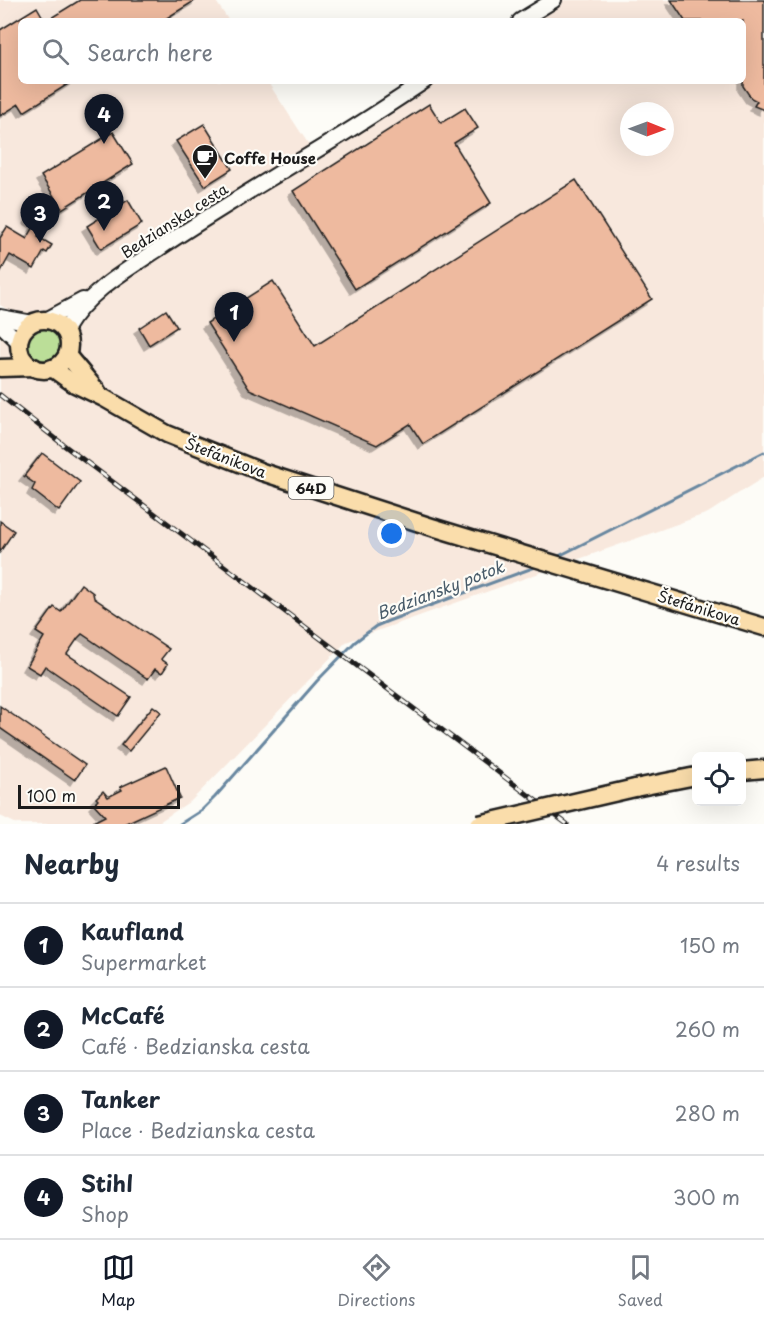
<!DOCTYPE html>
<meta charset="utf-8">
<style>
:root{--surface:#fff;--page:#f6f6f7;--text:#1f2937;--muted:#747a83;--line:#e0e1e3;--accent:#111827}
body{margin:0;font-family:"Playpen Sans",sans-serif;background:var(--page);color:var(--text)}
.controls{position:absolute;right:18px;bottom:18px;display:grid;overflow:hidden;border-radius:9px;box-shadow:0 6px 24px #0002}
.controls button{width:54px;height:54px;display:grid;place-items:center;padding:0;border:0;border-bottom:2px solid var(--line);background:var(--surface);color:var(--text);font:30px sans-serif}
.compass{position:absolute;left:620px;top:102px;width:54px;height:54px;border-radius:50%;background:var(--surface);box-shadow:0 6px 24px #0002;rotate:91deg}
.scale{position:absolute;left:18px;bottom:15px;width:162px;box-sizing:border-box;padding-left:6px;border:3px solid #1c1c1c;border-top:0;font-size:16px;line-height:21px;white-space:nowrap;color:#1c1c1c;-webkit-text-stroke:4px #fdfcf7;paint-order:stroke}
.you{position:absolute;left:392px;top:534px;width:21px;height:21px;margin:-15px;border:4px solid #fff;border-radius:50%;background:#1a73e8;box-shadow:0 0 0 9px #1a73e833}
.badge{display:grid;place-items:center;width:39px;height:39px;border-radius:50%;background:var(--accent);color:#fff;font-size:20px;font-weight:700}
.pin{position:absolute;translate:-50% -50px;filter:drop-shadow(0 2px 3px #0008)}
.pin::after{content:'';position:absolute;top:32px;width:21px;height:18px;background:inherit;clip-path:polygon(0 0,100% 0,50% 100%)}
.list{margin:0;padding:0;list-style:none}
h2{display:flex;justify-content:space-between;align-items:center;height:78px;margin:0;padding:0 24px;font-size:26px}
h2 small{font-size:20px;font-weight:400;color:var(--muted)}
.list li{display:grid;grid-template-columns:39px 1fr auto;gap:18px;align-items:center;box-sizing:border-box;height:84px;padding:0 24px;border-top:2px solid var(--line)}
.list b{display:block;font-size:22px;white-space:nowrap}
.list p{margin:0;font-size:20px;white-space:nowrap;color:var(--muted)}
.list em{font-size:20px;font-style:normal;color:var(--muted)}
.icon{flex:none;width:33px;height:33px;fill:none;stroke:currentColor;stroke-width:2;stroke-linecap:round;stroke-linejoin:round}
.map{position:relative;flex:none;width:764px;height:824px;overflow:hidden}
.search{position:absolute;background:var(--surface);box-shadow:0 6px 24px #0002;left:18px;right:18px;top:18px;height:66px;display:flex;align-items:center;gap:15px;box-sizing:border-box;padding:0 21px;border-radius:9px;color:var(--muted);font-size:22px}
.sheet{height:414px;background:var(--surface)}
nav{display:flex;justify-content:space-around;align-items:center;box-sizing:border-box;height:84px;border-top:2px solid var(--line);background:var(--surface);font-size:16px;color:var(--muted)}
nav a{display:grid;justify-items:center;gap:3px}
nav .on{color:var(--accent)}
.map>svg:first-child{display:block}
</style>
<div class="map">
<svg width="764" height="824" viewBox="0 0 764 824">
<defs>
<filter id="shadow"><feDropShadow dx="-5" dy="5" stdDeviation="0" flood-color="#0004"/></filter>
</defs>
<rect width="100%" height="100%" fill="#fdfcf7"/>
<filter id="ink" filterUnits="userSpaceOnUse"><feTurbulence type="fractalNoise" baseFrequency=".0167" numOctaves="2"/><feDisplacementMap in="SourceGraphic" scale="12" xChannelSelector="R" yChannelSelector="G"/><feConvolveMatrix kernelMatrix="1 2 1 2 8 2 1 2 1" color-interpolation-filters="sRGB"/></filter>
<g filter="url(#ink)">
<!-- built -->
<path fill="#f8e8dd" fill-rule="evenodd" d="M0,0H215L229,21H21V81H267L315,154L425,81H743V21H519L554,0H764V477L708,513L346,642L192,800L156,824H17L0,816V319L12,312L0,305ZM629,111H665V147H629Z"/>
<!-- green -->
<circle fill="#bbde98" stroke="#6c7d5a" stroke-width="1.5" cx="44" cy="344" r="16"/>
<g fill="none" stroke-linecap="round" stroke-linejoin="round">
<!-- stream -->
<g stroke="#6887a0" stroke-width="3">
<polyline points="557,557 764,452"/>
<polyline points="180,824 202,810 215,797 317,681 355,642 376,626 388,621 538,566"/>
</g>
</g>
<!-- building -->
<g fill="#eeba9f" stroke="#1c1c1c" stroke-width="1.5" filter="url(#shadow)">
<polygon points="80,0 196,0 162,21 46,21"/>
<polygon points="671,0 764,0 764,110 754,106 757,101 751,98 743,86 743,21 685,21"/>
<polygon points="37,7 45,21 21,21 21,81 73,81 24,112 19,104 0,116 0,30"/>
<polygon points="429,104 441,123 465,108 478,128 454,143 491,203 355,289 293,191"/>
<polygon points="204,124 232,169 205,186 176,141"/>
<polygon points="113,132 133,164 62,209 41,176"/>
<polygon points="576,180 652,299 423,444 410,424 377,445 249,389 207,323 273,281 315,346"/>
<polygon points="128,200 142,224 101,249 87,226"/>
<polygon points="34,210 49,218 38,237 52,245 47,253 44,251 34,269 10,255 0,273 0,238 7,227 27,239 36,223 29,219"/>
<polygon points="166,310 177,327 149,345 139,328"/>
<polygon points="42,453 80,482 59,511 32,490 35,484 24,476"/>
<polygon points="0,521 14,531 0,552"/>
<polygon points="81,584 93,593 94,598 169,649 161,659 168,664 162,673 155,669 148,679 82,634 78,638 67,654 131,697 118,716 45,666 40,674 27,666 44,637 36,632 54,607 61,612"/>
<polygon points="0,706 85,765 75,780 0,728"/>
<polygon points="153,706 161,712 129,751 121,745"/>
<polygon points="166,766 180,798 124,824 89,824 105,816 94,804 98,800 96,798 103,791 108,797 122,790 120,787"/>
</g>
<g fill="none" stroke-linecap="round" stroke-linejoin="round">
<!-- minor casing -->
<g stroke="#1c1c1c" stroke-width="18">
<g id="minor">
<polyline points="520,21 554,0"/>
<polyline points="0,317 33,323"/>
<polyline points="46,320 83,300"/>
<polyline points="0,324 20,343"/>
<path d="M65,330C86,294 123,272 157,250C200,221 245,194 289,167C335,140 380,111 425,81"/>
</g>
</g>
<!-- major casing -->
<g stroke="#1c1c1c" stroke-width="21">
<g id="major">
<circle cx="44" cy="345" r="25"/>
<polyline points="67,355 97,391"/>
<polyline points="0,368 34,367"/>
<polyline points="52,368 73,383 104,398 167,434 262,472 432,527 764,627"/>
<polyline points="742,771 764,769"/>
<polyline points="635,788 696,776"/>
</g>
</g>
<!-- minor -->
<use href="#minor" stroke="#fdfcf7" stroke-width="14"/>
<!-- major -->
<use href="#major" stroke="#faddab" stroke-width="16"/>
<!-- rail casing -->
<g stroke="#1c1c1c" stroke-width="5">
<polyline id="rail" points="0,395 65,446 567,824"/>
</g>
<!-- rail -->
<use href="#rail" stroke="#fdfcf7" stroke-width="3" stroke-dasharray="9" stroke-linecap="butt"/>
<!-- major-bridge casing -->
<g stroke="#1c1c1c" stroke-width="21" stroke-linecap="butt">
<polyline id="major-bridge" points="479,824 635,788"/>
</g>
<!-- major-bridge -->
<use href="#major-bridge" stroke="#faddab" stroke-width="16"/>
</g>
</g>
<!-- icons -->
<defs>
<g id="cafe-pin" transform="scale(1.35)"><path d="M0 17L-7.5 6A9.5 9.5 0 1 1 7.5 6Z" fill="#1c1c1c" stroke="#fdfcf7"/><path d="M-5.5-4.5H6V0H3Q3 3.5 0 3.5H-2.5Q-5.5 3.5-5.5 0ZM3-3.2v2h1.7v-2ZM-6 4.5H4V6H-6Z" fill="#fff"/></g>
</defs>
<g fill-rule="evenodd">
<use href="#cafe-pin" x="205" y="157"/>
</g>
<g text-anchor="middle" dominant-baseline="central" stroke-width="4.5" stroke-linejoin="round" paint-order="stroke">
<!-- shield labels -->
<rect fill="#fdfcf7" stroke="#605f5e" stroke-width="1.5" x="288.5" y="477" width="45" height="22" rx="4.5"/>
<g font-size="14" font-weight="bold" fill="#1c1c1c">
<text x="311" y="488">64D</text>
</g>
<!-- poi labels -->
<g font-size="15" font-weight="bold" fill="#1c1c1c" stroke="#fdfcf7" text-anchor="start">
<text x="224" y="157">Coffe House</text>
</g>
<!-- street labels -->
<g font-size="15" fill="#1c1c1c" stroke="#fdfcf7">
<text transform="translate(174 220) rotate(-33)">Bedzianska cesta</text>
<text transform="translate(226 457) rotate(21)">Štefánikova</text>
<text transform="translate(699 607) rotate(17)">Štefánikova</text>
</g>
<!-- water labels -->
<g font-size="16" font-style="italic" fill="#485b69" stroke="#fdfcf7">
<text transform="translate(440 589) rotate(-21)">Bedziansky potok</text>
</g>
</g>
</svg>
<div class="controls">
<button><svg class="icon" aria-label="locate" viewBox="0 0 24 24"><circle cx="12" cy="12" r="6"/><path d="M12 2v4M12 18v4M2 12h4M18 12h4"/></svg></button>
</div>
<svg class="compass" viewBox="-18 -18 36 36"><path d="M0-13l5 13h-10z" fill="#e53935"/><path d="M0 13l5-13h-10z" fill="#747a83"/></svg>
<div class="scale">100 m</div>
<div class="you"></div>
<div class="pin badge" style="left:234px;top:342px">1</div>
<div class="pin badge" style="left:104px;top:231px">2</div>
<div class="pin badge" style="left:40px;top:243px">3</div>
<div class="pin badge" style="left:104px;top:144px">4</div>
<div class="search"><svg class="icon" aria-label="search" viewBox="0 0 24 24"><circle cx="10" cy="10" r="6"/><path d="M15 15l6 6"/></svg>Search here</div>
</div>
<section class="sheet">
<h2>Nearby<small>4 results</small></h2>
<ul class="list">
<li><span class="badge">1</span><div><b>Kaufland</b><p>Supermarket</p></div><em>150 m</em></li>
<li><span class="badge">2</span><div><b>McCafé</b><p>Café · Bedzianska cesta</p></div><em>260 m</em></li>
<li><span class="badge">3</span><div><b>Tanker</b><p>Place · Bedzianska cesta</p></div><em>280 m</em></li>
<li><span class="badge">4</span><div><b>Stihl</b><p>Shop</p></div><em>300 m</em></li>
</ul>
</section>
<nav>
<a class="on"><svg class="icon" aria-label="map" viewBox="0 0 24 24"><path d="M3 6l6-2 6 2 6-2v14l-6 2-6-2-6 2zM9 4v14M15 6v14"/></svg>Map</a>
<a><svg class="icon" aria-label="directions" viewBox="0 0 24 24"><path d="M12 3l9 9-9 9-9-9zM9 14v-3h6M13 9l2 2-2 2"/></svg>Directions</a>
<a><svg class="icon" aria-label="saved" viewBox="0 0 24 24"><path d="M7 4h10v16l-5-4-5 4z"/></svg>Saved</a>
</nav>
